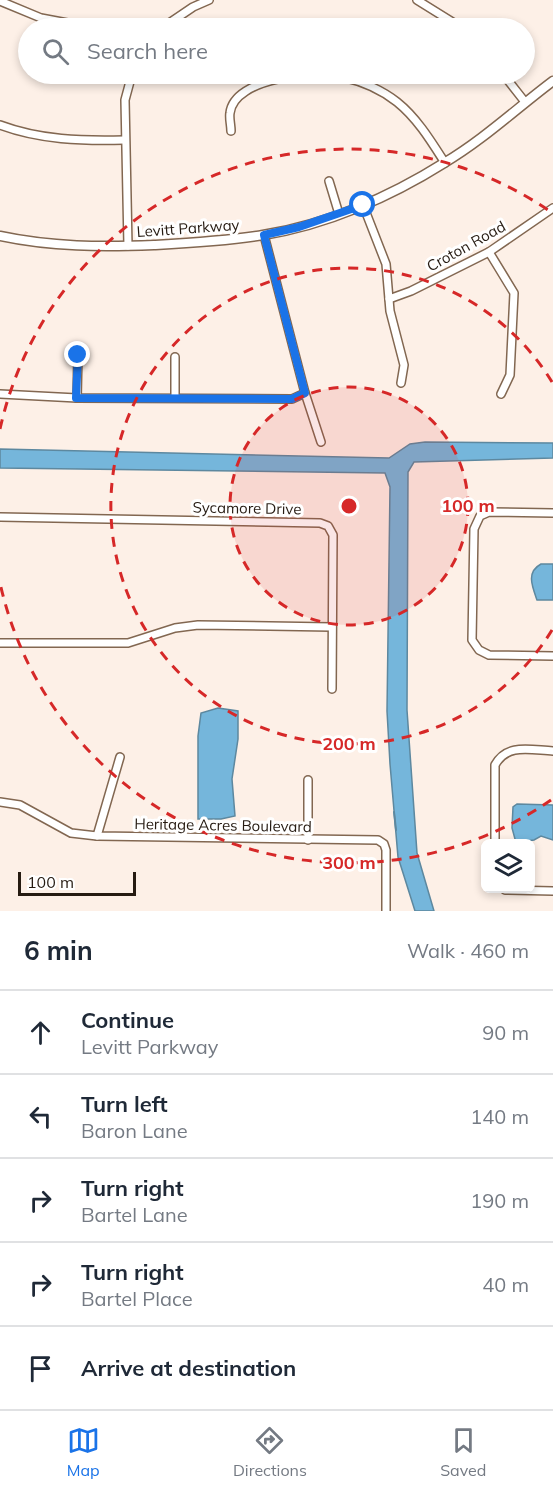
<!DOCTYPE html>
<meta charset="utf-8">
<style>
:root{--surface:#fff;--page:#f2f2f3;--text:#1f2937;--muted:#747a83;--line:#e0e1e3;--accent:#1a73e8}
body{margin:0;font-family:Mulish,sans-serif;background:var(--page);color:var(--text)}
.controls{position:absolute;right:18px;bottom:18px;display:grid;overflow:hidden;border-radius:9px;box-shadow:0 3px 9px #0003}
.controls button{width:54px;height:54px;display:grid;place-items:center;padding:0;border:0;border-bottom:2px solid var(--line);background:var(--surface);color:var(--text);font:30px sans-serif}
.scale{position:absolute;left:18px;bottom:15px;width:118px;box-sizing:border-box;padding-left:6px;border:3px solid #261b12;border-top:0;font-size:16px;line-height:21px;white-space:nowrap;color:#261b12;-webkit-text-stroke:4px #fff;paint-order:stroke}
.stop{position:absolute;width:18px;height:18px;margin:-14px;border:4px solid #1a73e8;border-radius:50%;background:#fff}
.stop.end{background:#1a73e8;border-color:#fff;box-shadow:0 2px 6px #0008}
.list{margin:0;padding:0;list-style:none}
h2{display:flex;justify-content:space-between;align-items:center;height:78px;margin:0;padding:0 24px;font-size:26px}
h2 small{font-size:20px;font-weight:400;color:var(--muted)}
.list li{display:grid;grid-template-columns:39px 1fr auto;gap:18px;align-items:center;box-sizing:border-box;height:84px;padding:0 24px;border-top:2px solid var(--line)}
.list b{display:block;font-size:22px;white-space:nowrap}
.list p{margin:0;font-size:20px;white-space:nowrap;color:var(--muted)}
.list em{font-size:20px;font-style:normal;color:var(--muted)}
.icon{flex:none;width:33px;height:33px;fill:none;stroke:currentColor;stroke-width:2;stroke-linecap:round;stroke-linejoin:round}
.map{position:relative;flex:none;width:553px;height:911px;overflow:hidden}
.search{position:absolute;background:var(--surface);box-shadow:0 3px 9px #0003;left:18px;right:18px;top:18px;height:66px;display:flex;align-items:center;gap:15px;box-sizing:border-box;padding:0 21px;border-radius:33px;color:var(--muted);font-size:22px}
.sheet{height:498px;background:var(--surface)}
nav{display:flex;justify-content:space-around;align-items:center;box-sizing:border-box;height:84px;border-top:2px solid var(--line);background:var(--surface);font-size:16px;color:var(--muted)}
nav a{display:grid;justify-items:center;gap:3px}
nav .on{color:var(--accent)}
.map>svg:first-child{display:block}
</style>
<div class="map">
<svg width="553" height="911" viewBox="0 0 553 911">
<rect width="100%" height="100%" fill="#fdf0e7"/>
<!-- water -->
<g fill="#75b6db" stroke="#5d889f" stroke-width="1.5">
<polygon points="425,442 553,443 553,458 414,462 408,472 407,710 417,853 434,911 415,911 398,857 390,764 387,711 390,487 385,473 0,468 0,449 389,458 410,444"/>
<path d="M541,564H553V600H537C532,586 526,572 541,564Z"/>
<polygon points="218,708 238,711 238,739 232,779 235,816 221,819 198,819 198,736 201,713"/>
<polygon points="517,804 553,805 553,840 541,836 534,840 519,842 515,839 512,828 513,807"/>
</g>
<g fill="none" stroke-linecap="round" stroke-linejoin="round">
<!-- stream -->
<polyline stroke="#5d889f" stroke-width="2" points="394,812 396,830"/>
<!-- minor casing -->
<g stroke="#826751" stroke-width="10">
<g id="minor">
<polyline points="417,0 462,28"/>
<polyline points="0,1 41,18 94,28"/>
<polyline points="162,28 193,7 209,0"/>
<polyline points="503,74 525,102"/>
<path d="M0,125C40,140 82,141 124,140"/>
<path d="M231,131C231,125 229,118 230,113C234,77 317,70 343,77C361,81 382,90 397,102C417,118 431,141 445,163"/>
<polyline points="329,181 339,214"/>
<polyline points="363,205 386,264 390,311 404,365 401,383"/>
<polyline points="264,235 305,393 321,442"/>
<polyline points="128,246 125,100 132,74"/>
<polyline points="489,252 514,293 510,375 501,394"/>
<polyline points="389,299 411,291 489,252 553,208"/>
<polyline points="0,394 77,398 292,399 305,393"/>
<polyline points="77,398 78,355"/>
<polyline points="175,398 175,357"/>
<polyline points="553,513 489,512 480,516 474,529 472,640 479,650 489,655 553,656"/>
<polyline points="0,517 320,523 328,526 333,535 332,689"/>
<polyline points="0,643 128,643 175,628 198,625 331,627"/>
<polyline points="0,802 20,805 71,833 97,836 378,840 384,844 386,850 386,911"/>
<polyline points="97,836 120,757"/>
<polyline points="308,840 308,780"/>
<path d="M495,844V765C507,743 530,750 553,751"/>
<polyline points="503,888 505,890 553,891"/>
</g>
</g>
<!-- tertiary casing -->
<g stroke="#826751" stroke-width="11">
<path id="tertiary" d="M0,236C51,247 102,247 154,245C190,243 227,241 263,235C326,225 390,197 444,163C483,140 517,108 553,81"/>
</g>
<!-- minor -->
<use href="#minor" stroke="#fff" stroke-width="7"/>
<!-- tertiary -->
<use href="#tertiary" stroke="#fff" stroke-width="8"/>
</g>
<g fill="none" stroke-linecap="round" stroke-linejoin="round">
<!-- route -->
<polyline stroke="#1a73e8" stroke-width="8" points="78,355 76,398 292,399 305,393 264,235 299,227 363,205"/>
</g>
<!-- distance rings -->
<circle cx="349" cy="506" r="119" fill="#d62828" fill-opacity=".12"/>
<g fill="none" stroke="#d62828" stroke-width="3" stroke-dasharray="10 8">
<circle cx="349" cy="506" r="119"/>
<path d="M552 630A238 238 0 1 1 552 382"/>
<path d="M551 800A357 357 0 0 1 0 583M0 429A357 357 0 0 1 551 212"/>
</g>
<g text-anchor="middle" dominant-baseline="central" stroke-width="6" stroke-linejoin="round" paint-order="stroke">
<!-- street labels -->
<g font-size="15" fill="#261b12" stroke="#fff">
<text transform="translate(188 228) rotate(-4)">Levitt Parkway</text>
<text transform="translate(466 246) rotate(-29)">Croton Road</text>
<text transform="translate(247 508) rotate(1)">Sycamore Drive</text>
<text transform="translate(223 825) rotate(1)">Heritage Acres Boulevard</text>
</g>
</g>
<circle cx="349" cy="506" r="9" fill="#d62828" stroke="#fff" stroke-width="3"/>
<g font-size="18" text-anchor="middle" font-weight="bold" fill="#d62828" stroke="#fff" stroke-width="6" stroke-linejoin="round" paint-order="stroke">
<text x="468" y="512">100 m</text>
<text x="349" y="750">200 m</text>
<text x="349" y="869">300 m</text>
</g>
</svg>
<div class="controls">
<button><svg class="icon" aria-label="layers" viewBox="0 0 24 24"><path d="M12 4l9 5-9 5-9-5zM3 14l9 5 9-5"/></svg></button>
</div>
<div class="scale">100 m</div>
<div class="stop" style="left:363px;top:205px"></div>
<div class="stop end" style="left:78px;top:355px"></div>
<div class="search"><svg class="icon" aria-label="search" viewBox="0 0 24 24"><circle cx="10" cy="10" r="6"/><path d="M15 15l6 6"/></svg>Search here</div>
</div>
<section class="sheet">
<h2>6 min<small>Walk · 460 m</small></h2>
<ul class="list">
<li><svg class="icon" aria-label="ahead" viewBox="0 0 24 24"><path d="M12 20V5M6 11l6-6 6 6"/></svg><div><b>Continue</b><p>Levitt Parkway</p></div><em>90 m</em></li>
<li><svg class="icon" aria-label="left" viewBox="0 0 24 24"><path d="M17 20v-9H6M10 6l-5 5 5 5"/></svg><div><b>Turn left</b><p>Baron Lane</p></div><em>140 m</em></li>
<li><svg class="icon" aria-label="right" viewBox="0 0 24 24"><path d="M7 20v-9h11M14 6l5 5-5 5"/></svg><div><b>Turn right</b><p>Bartel Lane</p></div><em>190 m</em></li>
<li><svg class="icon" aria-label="right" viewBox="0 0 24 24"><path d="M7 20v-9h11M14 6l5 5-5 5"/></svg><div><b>Turn right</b><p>Bartel Place</p></div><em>40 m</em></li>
<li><svg class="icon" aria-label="arrive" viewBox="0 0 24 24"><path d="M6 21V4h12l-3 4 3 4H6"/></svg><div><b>Arrive at destination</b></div></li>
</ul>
</section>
<nav>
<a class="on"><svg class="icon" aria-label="map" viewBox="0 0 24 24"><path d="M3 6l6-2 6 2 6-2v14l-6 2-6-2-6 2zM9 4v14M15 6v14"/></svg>Map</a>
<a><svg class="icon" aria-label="directions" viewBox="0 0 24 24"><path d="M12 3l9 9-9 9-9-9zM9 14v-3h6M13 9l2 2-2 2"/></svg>Directions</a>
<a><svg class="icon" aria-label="saved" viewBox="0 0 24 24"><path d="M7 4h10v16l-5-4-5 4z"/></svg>Saved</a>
</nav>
